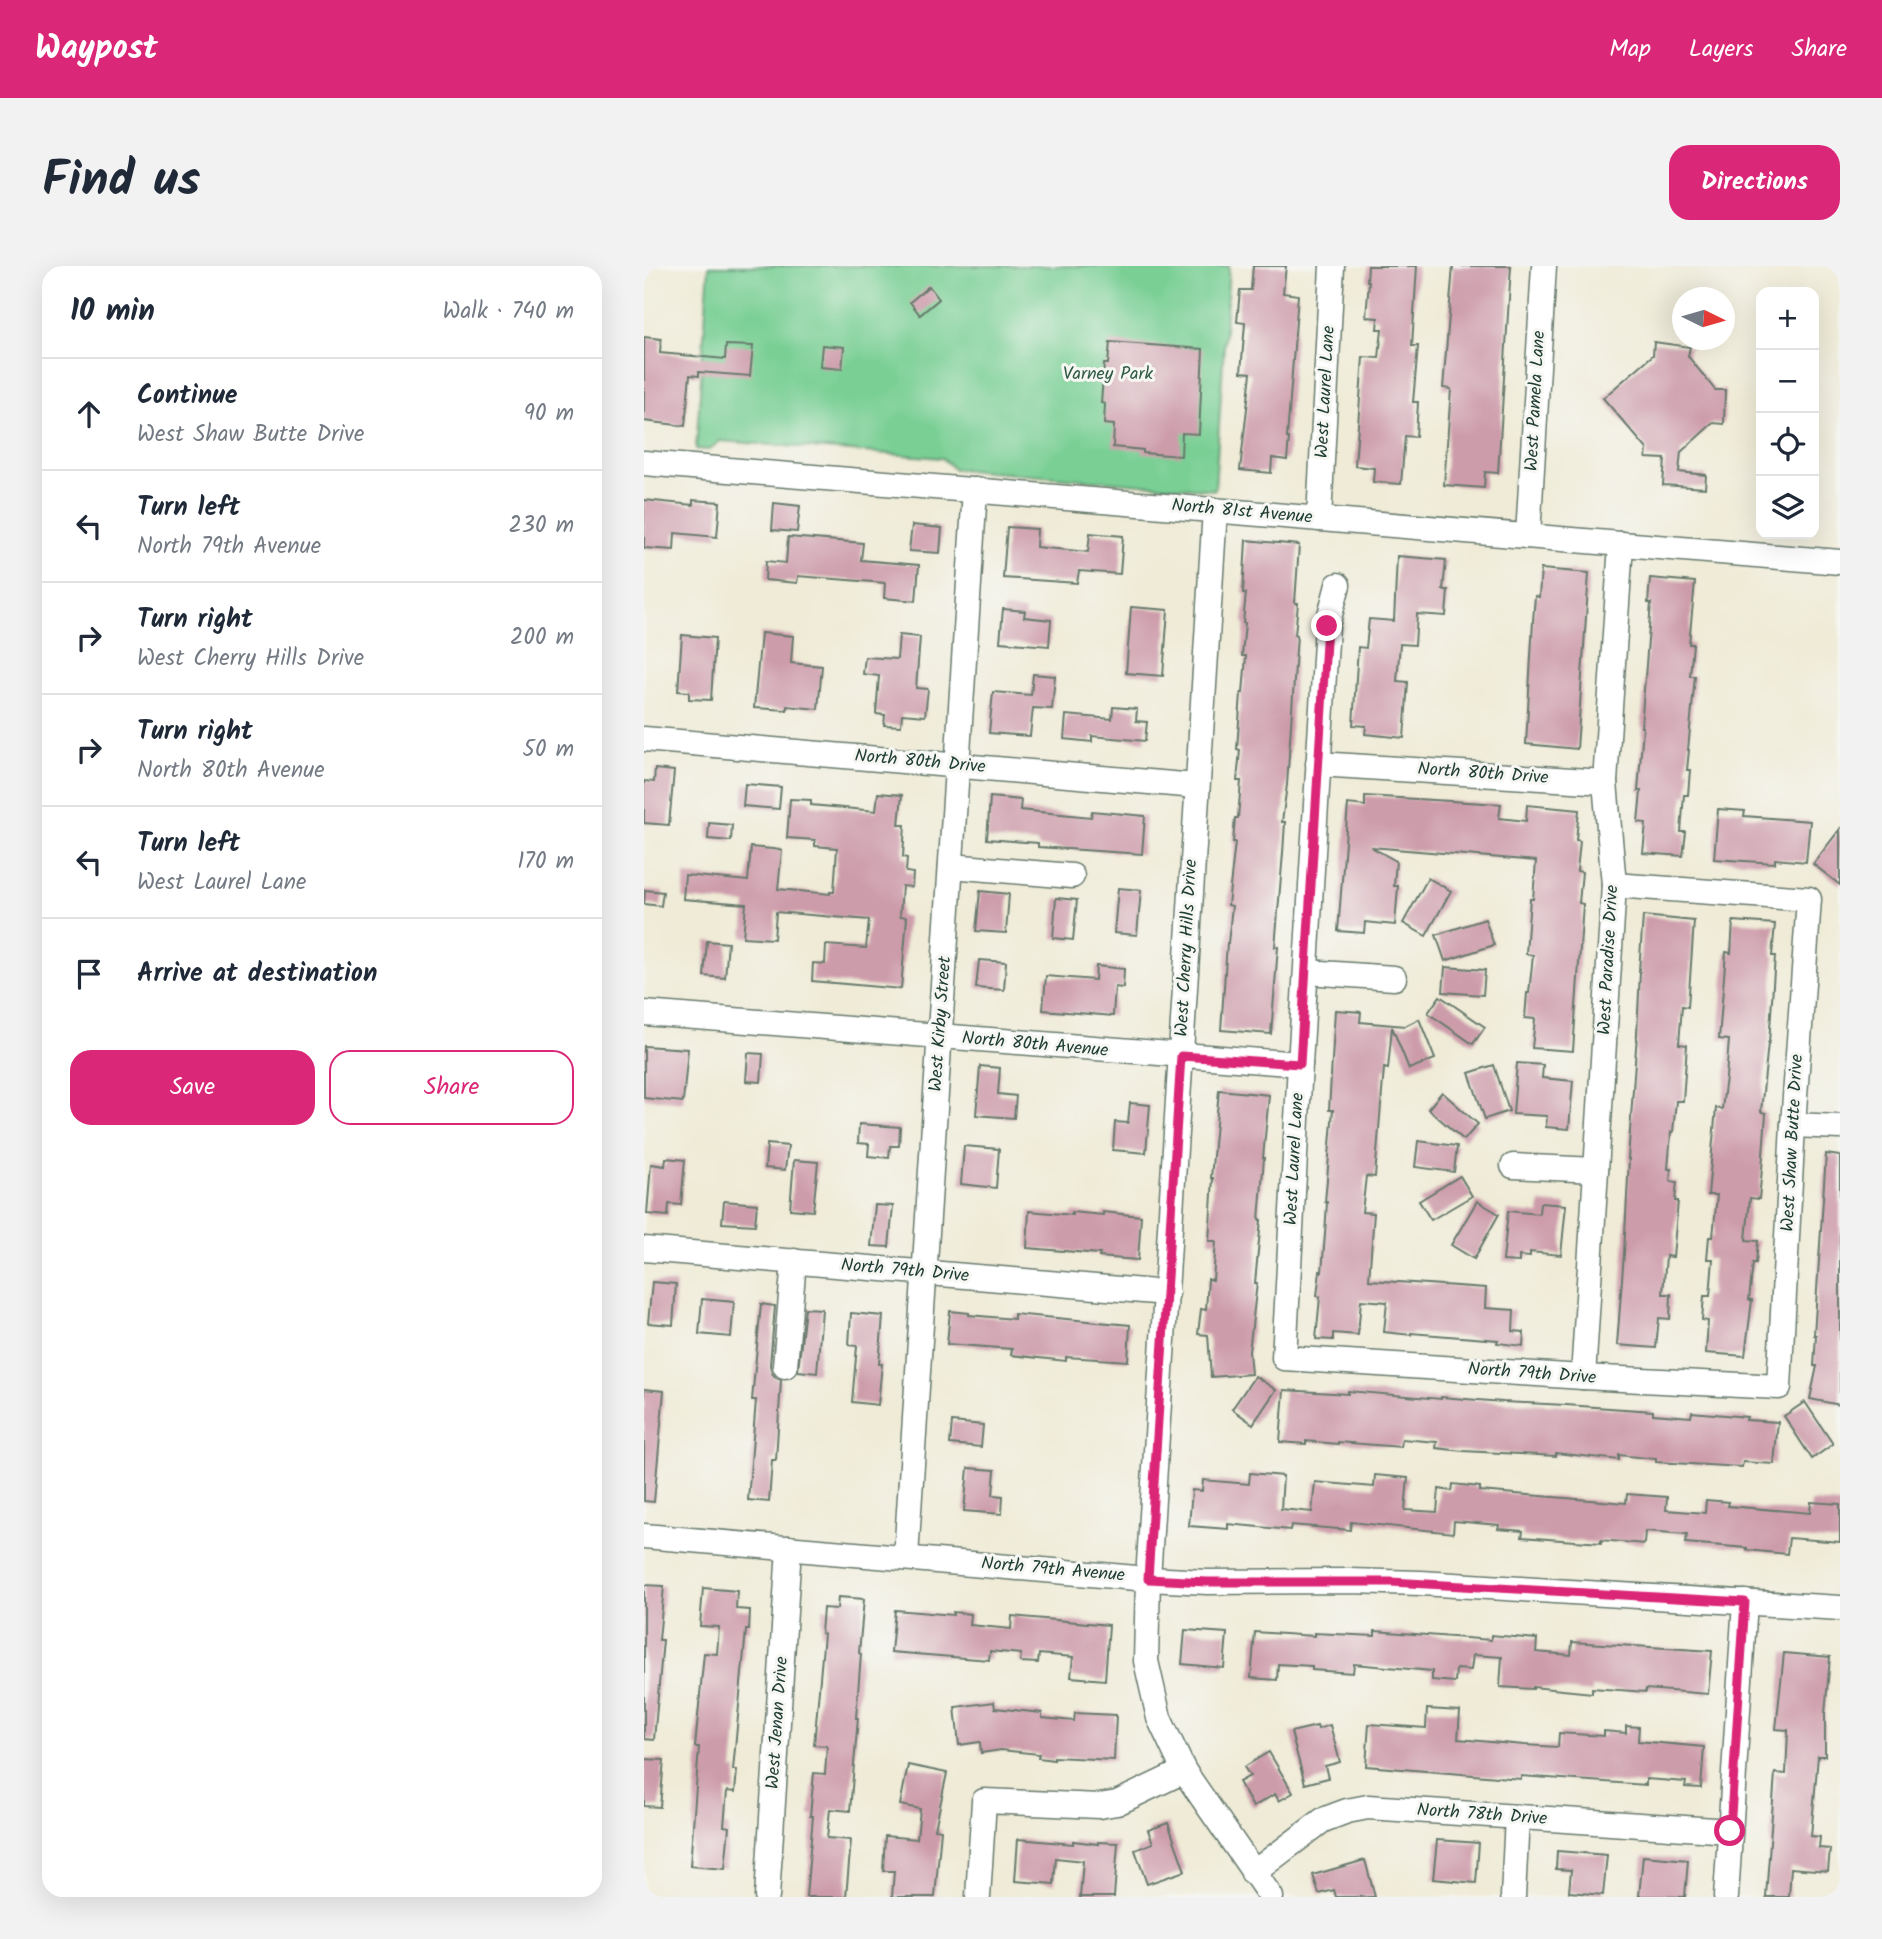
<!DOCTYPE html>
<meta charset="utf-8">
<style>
:root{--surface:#fff;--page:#f2f2f3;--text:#1f2937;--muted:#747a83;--line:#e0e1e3;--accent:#db2777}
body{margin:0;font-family:Kalam,sans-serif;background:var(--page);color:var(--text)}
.controls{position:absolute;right:21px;top:21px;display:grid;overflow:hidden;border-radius:14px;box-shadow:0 7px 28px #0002}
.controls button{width:63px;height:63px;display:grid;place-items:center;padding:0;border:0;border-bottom:2px solid var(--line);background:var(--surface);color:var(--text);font:35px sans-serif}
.compass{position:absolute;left:1028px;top:21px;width:63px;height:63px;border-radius:50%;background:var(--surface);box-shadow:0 7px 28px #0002;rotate:95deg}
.stop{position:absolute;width:21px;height:21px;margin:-16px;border:5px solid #db2777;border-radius:50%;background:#fff}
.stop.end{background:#db2777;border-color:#fff;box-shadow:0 2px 7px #0008}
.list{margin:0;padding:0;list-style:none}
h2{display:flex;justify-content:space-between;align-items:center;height:91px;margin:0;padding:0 28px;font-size:30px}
h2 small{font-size:23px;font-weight:400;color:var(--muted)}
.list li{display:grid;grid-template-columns:46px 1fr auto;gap:21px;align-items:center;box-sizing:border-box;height:112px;padding:0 28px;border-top:2px solid var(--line)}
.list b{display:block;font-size:26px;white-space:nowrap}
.list p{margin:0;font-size:23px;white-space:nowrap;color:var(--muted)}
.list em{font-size:23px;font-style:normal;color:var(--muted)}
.actions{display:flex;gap:14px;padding:21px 28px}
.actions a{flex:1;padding:16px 0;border:2px solid var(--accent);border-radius:21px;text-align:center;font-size:24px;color:var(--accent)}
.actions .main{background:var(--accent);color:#fff}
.icon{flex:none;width:38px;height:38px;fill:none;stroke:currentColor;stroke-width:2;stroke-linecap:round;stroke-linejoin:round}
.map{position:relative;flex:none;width:1196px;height:1631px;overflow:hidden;border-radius:21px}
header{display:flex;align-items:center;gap:42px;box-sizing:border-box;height:98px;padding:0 35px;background:var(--accent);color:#fff}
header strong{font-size:33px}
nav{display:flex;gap:38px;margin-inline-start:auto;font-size:24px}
.intro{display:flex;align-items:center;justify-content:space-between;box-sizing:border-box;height:168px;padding:0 42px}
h1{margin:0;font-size:49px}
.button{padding:18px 32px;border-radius:21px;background:var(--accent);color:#fff;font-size:24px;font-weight:700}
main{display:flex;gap:42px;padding:0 42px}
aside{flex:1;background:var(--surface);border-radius:21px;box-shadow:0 7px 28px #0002}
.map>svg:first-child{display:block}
</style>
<header>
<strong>Waypost</strong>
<nav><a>Map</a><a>Layers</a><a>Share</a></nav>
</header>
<div class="intro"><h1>Find us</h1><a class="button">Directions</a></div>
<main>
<aside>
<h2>10 min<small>Walk · 740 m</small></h2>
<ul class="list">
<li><svg class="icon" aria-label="ahead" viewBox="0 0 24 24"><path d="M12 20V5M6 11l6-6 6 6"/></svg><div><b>Continue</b><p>West Shaw Butte Drive</p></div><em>90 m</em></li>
<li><svg class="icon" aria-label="left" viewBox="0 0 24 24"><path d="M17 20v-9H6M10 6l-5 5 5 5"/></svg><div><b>Turn left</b><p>North 79th Avenue</p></div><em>230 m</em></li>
<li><svg class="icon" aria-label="right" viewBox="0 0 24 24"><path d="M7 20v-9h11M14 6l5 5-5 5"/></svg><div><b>Turn right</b><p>West Cherry Hills Drive</p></div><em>200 m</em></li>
<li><svg class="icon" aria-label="right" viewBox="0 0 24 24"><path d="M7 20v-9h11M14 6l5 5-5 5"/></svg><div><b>Turn right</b><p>North 80th Avenue</p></div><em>50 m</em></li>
<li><svg class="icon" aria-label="left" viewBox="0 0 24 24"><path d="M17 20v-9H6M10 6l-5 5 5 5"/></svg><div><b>Turn left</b><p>West Laurel Lane</p></div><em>170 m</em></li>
<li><svg class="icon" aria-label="arrive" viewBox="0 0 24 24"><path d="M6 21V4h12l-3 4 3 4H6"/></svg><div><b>Arrive at destination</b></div></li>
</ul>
<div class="actions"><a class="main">Save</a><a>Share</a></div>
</aside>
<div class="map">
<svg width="1196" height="1631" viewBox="0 0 1196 1631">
<rect width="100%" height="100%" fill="#f6f6f2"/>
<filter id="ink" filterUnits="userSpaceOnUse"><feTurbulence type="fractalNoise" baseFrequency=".0143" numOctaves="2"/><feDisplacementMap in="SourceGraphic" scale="14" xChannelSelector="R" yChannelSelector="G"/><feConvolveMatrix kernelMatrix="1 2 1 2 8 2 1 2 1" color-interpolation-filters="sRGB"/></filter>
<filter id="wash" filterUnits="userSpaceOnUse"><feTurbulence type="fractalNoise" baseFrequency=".00686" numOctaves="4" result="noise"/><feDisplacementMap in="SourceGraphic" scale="28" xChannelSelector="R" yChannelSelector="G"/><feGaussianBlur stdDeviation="1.57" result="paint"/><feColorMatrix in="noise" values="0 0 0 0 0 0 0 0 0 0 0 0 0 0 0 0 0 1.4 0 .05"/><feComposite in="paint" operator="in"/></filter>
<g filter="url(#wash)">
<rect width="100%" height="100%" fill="#efebd7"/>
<!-- green -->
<polygon fill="#79cf94" stroke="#4c8664" stroke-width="2" points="65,0 585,0 571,224 310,203 298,192 76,175 65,184 52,183"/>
<g id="blocks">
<!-- building -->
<g fill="#cd9cab">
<polygon points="609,0 642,0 639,27 654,29 643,172 645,172 643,194 628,192 627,207 596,204 607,107 597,106 601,57 593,56 596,24 607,24"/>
<polygon points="724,0 773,0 768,80 774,80 769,136 774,136 772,171 761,170 757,218 729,216 730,202 711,200 719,91 735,92 738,63 733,63 734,52 722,51 725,15 723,15"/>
<polygon points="809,0 867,0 854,207 841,206 840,222 800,219 807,123 799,122"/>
<polygon points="285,20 295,33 276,49 266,36"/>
<polygon points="0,71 17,73 16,87 81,93 82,79 109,80 106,110 55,106 55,110 46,109 41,160 0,155"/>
<polygon points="466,76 559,83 555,168 538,167 537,190 499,187 499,184 469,181 470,159 460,158 461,138 457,137 460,98 464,98"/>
<polygon points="1010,76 1046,81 1044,90 1071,124 1081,124 1080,158 1069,157 1037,186 1035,206 1062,209 1061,222 1019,219 1021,193 1002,192 1003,183 959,132 1009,89"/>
<polygon points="178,79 200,81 198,103 176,101"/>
<polygon points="0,234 49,239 49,234 76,236 73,271 31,267 30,284 0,282"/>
<polygon points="130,237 156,240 153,266 128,264"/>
<polygon points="268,259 298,262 296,287 265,285"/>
<polygon points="363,261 393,263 392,281 444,286 446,267 479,270 476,308 435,305 433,317 359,312"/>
<polygon points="144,271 219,277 217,294 275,299 272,335 240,332 241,317 154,310 153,317 121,314 122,295 142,297"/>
<polygon points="602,274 655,279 651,337 654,337 651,369 653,369 643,519 638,556 641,556 639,587 631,681 634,681 627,768 577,764 583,677 584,677 588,640 584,639 591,576 589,576 591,552 594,552 597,515 593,515 596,484 593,483 597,427 599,427 602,390 598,390 601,357 599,357 602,327 599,327"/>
<polygon points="753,290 802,294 799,324 804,324 802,350 773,348 771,379 756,378 753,415 764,416 760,472 721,468 722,460 709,459 714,381 722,382 725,353 750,355"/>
<polygon points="897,303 945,307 933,483 882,478 889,355 891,330 895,331"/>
<polygon points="1006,312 1051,316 1045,378 1049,378 1046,410 1051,410 1044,484 1045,484 1043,504 1046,504 1044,529 1040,529 1037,566 1042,566 1039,590 999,587 1002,557 994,556 997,525 994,525 999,461 997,461 1007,337 1004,337"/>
<polygon points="487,341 524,344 519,410 482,407"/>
<polygon points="359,343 381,345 380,351 407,354 405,380 356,376"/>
<polygon points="117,367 149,370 147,397 178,400 174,443 143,440 143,444 110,442"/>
<polygon points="38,369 71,372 67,434 45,433 45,426 34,425"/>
<polygon points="255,369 276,371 272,422 284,423 281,450 258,448 257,460 240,459 241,449 232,448 235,410 219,408 221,391 253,393"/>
<polygon points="389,408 411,410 408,443 389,442 386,470 345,467 349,426 387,429"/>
<polygon points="469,441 493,443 492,455 503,456 501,475 448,470 448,476 420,473 422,449 468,453"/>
<polygon points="11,503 30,505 25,559 0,557 0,515 10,516"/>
<polygon points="101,518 137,521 135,543 99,540"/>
<polygon points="234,527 258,529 255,559 261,559 259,591 263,592 262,606 269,607 268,621 258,620 256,650 263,651 257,723 168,715 169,697 181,698 182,679 222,682 225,654 132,646 130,673 99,671 102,638 39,633 41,609 104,615 107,581 138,584 134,623 186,628 186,626 190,626 193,582 171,580 171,574 143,572 146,533 167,534 167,539 232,545"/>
<polygon points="721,530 857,538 855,552 882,555 883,539 935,544 932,574 936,575 933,605 938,606 935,637 939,638 929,785 888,782 891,753 881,752 883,727 885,727 889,689 882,688 884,659 886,633 889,633 892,595 727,581 752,595 750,620 754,620 751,659 721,656 720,667 694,665 704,538 721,540"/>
<polygon points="346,531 377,534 376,544 447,551 448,545 501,550 498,588 394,581 394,577 343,573"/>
<polygon points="1074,543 1101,545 1100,550 1166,555 1162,596 1131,593 1131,597 1070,593"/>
<polygon points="65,557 88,559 87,575 64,573"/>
<polygon points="1196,563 1196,619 1169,598"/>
<polygon points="784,612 807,625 782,670 759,657"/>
<polygon points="474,622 497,624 493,669 470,667"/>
<polygon points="1,624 19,626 17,640 0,638"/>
<polygon points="336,625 365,628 362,667 332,665"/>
<polygon points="412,632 433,634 429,674 409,672"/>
<polygon points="999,650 1050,655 1044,741 1038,740 1035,778 1043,779 1039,835 1032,835 1029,866 1027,866 1024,903 1027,903 1026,915 1033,916 1031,935 1034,935 1029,991 1022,990 1019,1028 1027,1028 1026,1053 1015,1052 1012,1082 973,1079 980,987 985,893 984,893 993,768 996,706 995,705"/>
<polygon points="841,653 850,679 801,695 792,669"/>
<polygon points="1089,655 1131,658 1128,690 1131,690 1125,777 1124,777 1117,846 1122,847 1118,903 1115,933 1106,932 1102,974 1114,975 1112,997 1109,997 1105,1034 1108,1034 1101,1090 1062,1087 1064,1055 1058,1054 1060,1030 1066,1030 1069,993 1063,993 1065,971 1069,971 1073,929 1064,929 1072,842 1078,843 1082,811 1085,774 1075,773 1082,686 1087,687"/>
<polygon points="63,675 84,677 81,712 60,710"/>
<polygon points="335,694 362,696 360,724 332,722"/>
<polygon points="452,700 480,703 479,722 471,721 469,750 399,744 402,710 451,714"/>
<polygon points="801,701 841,704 839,729 799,726"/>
<polygon points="796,730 841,761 829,778 784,747"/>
<polygon points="691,744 717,746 716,756 761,760 775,753 791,793 765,803 748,761 744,803 740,802 731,911 722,910 718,946 730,947 725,1014 842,1022 841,1042 870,1044 869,1065 880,1066 879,1080 853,1077 854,1074 767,1067 767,1069 740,1066 743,1036 717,1034 714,1069 689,1067 689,1074 672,1073 676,1031 673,1030 676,1005 678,1006 681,968 683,936 681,936 689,844 685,844"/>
<polygon points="0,780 44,783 39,836 0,832"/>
<polygon points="104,787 119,788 117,816 102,815"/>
<polygon points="873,797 899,799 898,812 929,815 925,863 902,861 903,850 869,848"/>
<polygon points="850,799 865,845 841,853 825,807"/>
<polygon points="336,800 356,802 354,828 372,830 370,852 332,849"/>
<polygon points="575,824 625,829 619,892 620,892 615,954 617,954 611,1017 613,1017 605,1086 607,1108 567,1111 564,1069 554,1068 557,1043 562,1044 564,1013 569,1014 572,975 565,975 569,912 567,912"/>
<polygon points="798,826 834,858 820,874 784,843"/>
<polygon points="486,837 506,839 502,887 469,884 471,856 484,857"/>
<polygon points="215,858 256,861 255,880 246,880 245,892 224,890 225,878 214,877"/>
<polygon points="774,875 813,880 810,906 771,901"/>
<polygon points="123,878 144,880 141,904 121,902"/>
<polygon points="320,880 355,883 352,922 317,918"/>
<polygon points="1182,888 1196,890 1196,1139 1166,1133 1173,1100 1170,1100 1172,1069 1170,1069"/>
<polygon points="22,892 41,894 37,939 25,938 24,950 3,948 7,898 21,900"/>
<polygon points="150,894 174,896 169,945 146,943"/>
<polygon points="816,910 828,930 787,954 775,935"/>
<polygon points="80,935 113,938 111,959 78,957"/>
<polygon points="833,935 855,948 830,993 807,979"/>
<polygon points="896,937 922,939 917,989 886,986 886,991 875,990 875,996 859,995 864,945 895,948"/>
<polygon points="231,939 249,940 245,981 227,980"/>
<polygon points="385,945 428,949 428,946 459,949 459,946 497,950 494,994 455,991 456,988 383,982"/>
<polygon points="8,1016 32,1018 29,1059 4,1057"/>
<polygon points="58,1033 90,1036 87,1071 55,1068"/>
<polygon points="117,1038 131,1040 126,1099 128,1107 132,1112 137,1114 132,1194 128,1194 125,1236 104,1234 112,1134 108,1134"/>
<polygon points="161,1042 178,1043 173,1107 154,1105"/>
<polygon points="306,1045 325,1047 325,1049 370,1053 370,1048 486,1059 484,1095 422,1091 422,1095 367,1089 368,1083 303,1078"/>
<polygon points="207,1047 239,1050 235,1098 238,1098 234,1139 208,1136 213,1080 205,1079"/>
<polygon points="611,1110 632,1124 609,1158 588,1143"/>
<polygon points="0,1123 20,1125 10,1236 0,1235"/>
<polygon points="640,1124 704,1128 704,1125 797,1133 797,1131 859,1136 922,1139 1009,1145 1009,1148 1047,1151 1048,1146 1103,1151 1102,1154 1134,1156 1130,1198 1099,1196 1098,1201 1012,1196 1012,1193 975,1189 975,1194 912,1187 912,1190 819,1185 792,1182 793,1176 758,1173 757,1181 694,1176 694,1178 662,1175 662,1178 636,1176"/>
<polygon points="1161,1136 1189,1178 1168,1193 1140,1150"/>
<polygon points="308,1156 339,1159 337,1181 306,1178"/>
<polygon points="324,1202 351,1204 349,1229 359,1230 358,1248 320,1245"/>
<polygon points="606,1207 639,1210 637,1243 668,1246 671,1216 730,1221 731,1209 764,1212 761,1244 793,1246 795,1223 808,1225 809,1218 836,1221 836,1225 982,1237 983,1228 1023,1231 1022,1244 1061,1247 1062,1234 1085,1236 1084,1240 1166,1247 1167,1236 1196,1238 1196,1276 1145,1272 1143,1288 1103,1284 1103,1282 1042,1277 1043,1268 1001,1265 1000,1278 957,1274 957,1277 878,1271 879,1265 854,1263 855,1259 810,1255 809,1267 707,1256 706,1264 647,1259 646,1264 584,1258 584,1263 545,1260 548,1224 558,1225 559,1214 605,1218"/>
<polygon points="0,1319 20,1320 15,1374 19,1374 10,1474 0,1473"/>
<polygon points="59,1322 93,1325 92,1343 106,1344 105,1364 102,1364 89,1504 93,1504 91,1526 83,1525 80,1560 85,1561 81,1603 46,1600 55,1481 51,1481 60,1387 73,1388 75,1361 56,1360"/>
<polygon points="194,1331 220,1333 215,1387 217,1388 212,1452 214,1452 206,1545 186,1543 183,1572 207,1574 202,1631 162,1631 169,1550 166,1550 170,1507 181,1508 183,1480 170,1479 180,1368 177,1367 179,1342 193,1343"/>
<polygon points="251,1344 309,1349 309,1346 327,1348 326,1359 367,1363 368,1350 465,1359 461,1414 427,1411 429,1391 395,1388 394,1397 376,1396 377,1388 346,1385 345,1394 247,1386"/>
<polygon points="541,1364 583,1367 580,1402 538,1398"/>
<polygon points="731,1365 847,1374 847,1369 893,1373 892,1386 927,1389 928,1376 1068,1385 1064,1428 1002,1423 1002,1426 948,1422 948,1427 889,1421 889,1423 856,1421 858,1391 829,1389 827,1404 812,1403 811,1416 788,1414 788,1405 710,1398 709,1407 668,1404 668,1400 634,1398 633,1414 607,1412 611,1366 670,1370 670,1367 731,1370"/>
<polygon points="1140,1387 1186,1391 1181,1448 1181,1490 1174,1490 1167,1570 1176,1571 1175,1582 1186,1583 1184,1605 1147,1602 1145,1631 1122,1631 1131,1507 1142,1508 1144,1464 1132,1463"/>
<polygon points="350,1436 351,1442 398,1447 398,1452 430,1455 431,1447 472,1449 470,1494 410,1491 410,1494 394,1492 395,1488 357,1484 337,1487 336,1476 315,1479 311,1441"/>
<polygon points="783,1443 816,1445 814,1473 880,1479 914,1481 915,1467 960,1470 960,1465 982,1467 982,1460 995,1461 994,1475 1060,1481 1057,1522 1041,1521 1042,1516 1002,1513 1002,1519 877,1510 877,1513 722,1500 725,1458 782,1462"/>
<polygon points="686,1459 696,1496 681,1500 684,1512 661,1518 647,1466 673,1460 674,1463"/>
<polygon points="625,1486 649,1527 635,1535 631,1528 609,1541 595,1516 606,1510 600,1501"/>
<polygon points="0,1493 20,1494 16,1541 0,1540"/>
<polygon points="264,1499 303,1507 291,1563 297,1564 291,1631 248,1631 250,1605 239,1605 241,1570 273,1573 276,1543 256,1539"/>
<polygon points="524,1557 541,1605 503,1618 491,1584 509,1577 504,1564"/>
<polygon points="374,1573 429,1578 429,1575 454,1578 454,1576 474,1577 470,1631 436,1631 439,1595 412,1592 410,1618 371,1615"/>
<polygon points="793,1574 835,1577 832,1617 789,1613"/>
<polygon points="913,1585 963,1589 959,1629 925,1626 927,1604 912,1603"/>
<polygon points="999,1590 1044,1594 1041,1631 995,1630"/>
<polygon points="721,1594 731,1631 692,1631 690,1624 675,1628 669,1609"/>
</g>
</g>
</g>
<g filter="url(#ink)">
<use href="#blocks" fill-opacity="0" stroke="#687a6d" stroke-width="2"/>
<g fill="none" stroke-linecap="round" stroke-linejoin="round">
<!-- minor casing -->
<g stroke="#687a6d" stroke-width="27">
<g id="minor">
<polyline points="0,197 1196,296"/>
<polyline points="571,244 504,1313 502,1395 515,1452 540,1505 627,1631"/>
<polyline points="675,253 688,0"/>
<polyline points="884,270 900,0"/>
<polyline points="694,319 683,360 656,798 640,1092 939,1111 1135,1121 1149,859 1165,633 970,619"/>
<polyline points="0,473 552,520"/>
<polyline points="674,498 961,516"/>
<polyline points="307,600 428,610"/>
<polyline points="663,706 750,712"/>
<polyline points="0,747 656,798"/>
<polyline points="1149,859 1196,861"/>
<polyline points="869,900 952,904"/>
<polyline points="0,983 523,1027"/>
<polyline points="141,1100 150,995"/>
<polyline points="939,1111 970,619 961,516 977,278"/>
<polyline points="0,1270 504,1313 563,1316 705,1315 777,1317 1196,1342"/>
<polyline points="262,1291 331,224"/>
<polyline points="609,1607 679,1554 703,1545 724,1541 1086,1565"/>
<polyline points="123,1631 145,1282"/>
<polyline points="334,1631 340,1535 455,1540 473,1537 540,1505"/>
<polyline points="869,1631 873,1551"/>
<polyline points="1082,1631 1101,1336"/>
</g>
</g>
<!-- minor -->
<use href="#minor" stroke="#fff" stroke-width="24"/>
</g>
</g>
<g fill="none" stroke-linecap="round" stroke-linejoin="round" filter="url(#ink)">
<!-- route -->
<polyline stroke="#db2777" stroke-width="9" points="683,360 656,798 537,790 504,1313 563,1316 747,1316 1101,1336 1086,1565"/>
</g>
<g text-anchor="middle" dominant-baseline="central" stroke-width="6" stroke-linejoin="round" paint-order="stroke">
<!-- park labels -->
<g font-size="18" fill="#315a47" stroke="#f6f6f2">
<text x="464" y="108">Varney Park</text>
</g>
<!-- street labels -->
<g font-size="18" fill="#1f3d34" stroke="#f6f6f2">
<text transform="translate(682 126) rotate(-87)">West Laurel Lane</text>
<text transform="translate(892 135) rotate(-87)">West Pamela Lane</text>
<text transform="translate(598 246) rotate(5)">North 81st Avenue</text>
<text transform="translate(276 496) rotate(5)">North 80th Drive</text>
<text transform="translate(839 508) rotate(4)">North 80th Drive</text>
<text transform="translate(543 682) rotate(-87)">West Cherry Hills Drive</text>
<text transform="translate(965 694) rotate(-87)">West Paradise Drive</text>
<text transform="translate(297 758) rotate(-86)">West Kirby Street</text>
<text transform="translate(391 779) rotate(5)">North 80th Avenue</text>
<text transform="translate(1149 877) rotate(-87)">West Shaw Butte Drive</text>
<text transform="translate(651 893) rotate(-87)">West Laurel Lane</text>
<text transform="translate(261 1005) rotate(5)">North 79th Drive</text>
<text transform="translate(888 1108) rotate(4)">North 79th Drive</text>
<text transform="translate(409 1304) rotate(5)">North 79th Avenue</text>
<text transform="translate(134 1457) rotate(-86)">West Jenan Drive</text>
<text transform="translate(838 1549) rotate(4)">North 78th Drive</text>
</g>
</g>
</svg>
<div class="controls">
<button>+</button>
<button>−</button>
<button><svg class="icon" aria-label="locate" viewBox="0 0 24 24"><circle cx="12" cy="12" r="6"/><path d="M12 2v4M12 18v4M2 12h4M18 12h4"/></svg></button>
<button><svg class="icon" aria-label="layers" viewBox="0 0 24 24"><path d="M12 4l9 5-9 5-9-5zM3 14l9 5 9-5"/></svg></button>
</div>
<svg class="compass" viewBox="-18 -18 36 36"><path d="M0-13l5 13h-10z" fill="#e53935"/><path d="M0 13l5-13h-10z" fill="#747a83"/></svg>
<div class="stop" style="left:1086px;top:1565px"></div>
<div class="stop end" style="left:683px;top:360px"></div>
</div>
</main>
